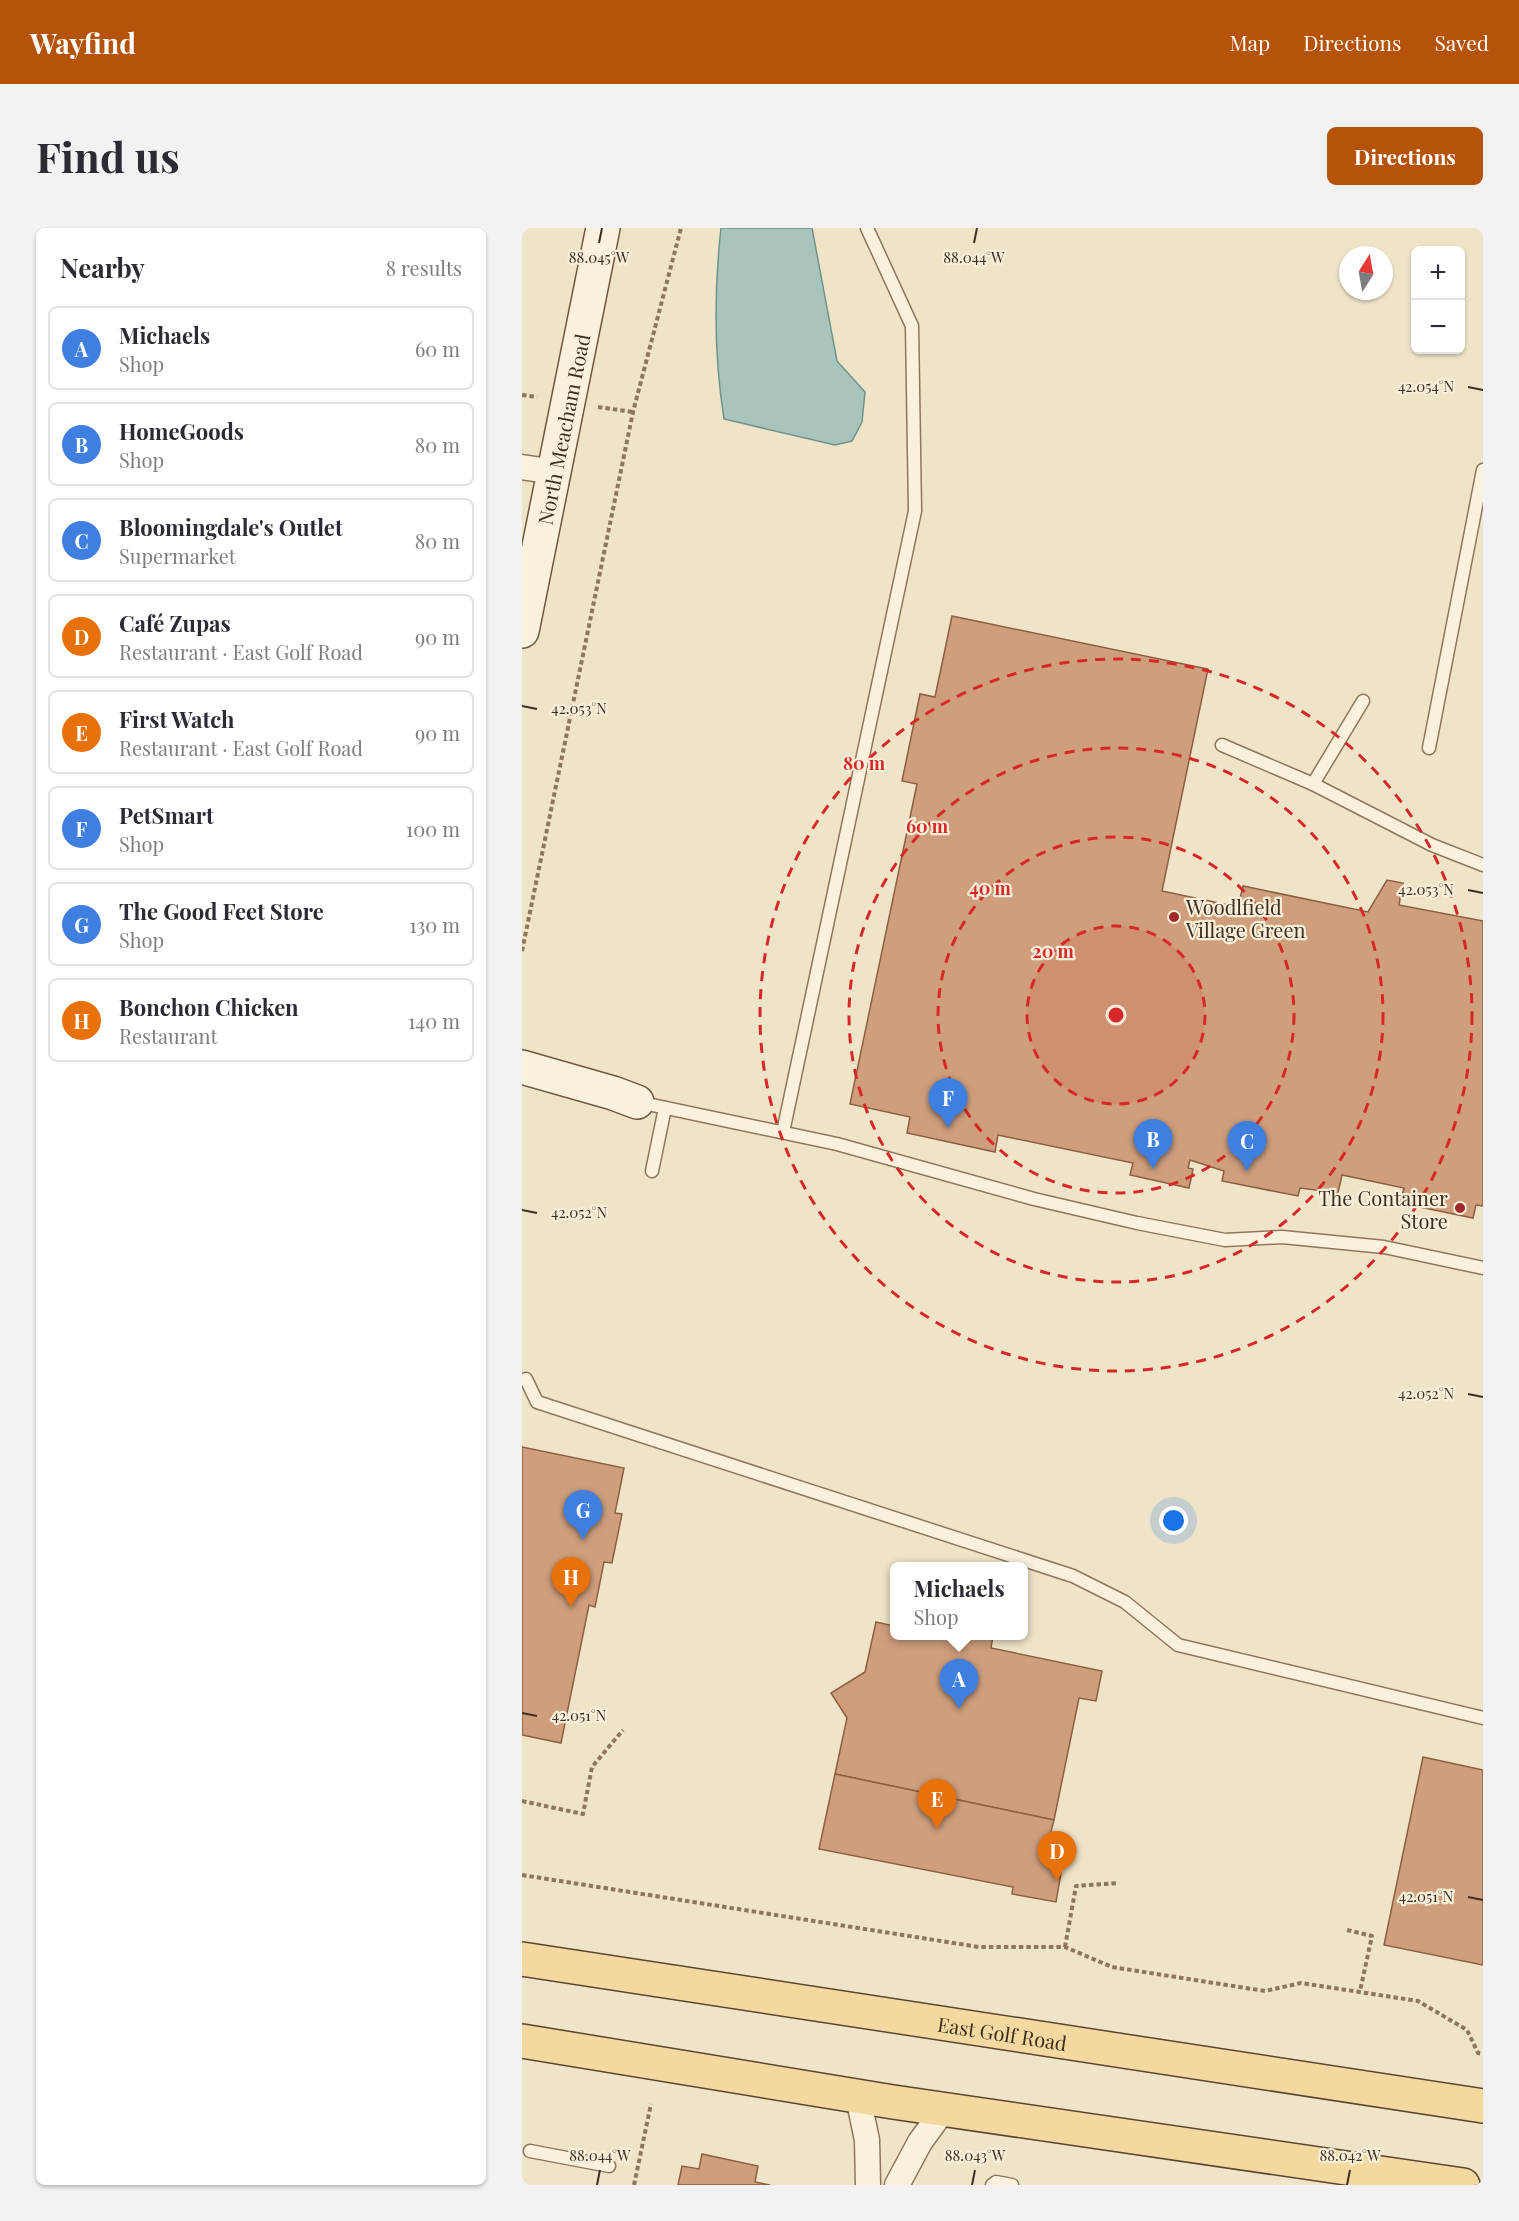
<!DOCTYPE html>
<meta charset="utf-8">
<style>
:root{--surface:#fff;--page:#f2f2f3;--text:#2b2b33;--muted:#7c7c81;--line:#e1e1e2;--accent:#b45309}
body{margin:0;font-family:"Playfair Display",serif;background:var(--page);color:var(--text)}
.controls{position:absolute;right:18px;top:18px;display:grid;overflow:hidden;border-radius:9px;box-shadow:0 2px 4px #0004}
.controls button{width:54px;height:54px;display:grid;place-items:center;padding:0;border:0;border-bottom:2px solid var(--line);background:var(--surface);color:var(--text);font:30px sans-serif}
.compass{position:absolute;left:817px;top:18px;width:54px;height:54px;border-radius:50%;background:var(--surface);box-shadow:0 2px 4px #0004;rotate:11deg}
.you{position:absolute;left:652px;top:1293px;width:21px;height:21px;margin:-15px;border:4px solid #fff;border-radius:50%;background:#1a73e8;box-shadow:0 0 0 9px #1a73e833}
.badge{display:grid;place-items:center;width:39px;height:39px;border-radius:50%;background:var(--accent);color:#fff;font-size:20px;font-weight:700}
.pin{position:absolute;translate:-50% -50px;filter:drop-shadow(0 2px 3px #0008)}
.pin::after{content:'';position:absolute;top:32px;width:21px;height:18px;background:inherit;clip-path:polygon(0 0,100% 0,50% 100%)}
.popup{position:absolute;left:368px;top:1334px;width:138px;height:78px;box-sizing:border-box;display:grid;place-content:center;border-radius:9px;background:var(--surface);filter:drop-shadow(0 2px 4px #0005);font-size:20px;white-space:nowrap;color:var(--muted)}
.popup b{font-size:22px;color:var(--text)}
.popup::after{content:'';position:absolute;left:50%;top:100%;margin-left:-12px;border:12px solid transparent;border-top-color:var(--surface)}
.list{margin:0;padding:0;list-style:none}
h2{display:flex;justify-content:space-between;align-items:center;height:78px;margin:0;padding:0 24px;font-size:26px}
h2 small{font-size:20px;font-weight:400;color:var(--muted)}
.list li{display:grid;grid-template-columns:39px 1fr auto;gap:18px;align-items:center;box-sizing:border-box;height:84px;margin:0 12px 12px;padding:0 12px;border:2px solid var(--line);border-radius:9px}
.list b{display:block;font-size:22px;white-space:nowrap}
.list p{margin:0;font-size:20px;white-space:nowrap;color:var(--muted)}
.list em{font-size:20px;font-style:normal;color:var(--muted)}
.map{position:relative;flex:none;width:961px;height:1957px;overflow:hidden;border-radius:9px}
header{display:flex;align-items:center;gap:36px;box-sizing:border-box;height:84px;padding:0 30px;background:var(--accent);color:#fff}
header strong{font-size:28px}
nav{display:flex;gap:33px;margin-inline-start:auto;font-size:21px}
.intro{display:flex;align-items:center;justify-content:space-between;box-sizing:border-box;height:144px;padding:0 36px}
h1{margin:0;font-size:42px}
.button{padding:15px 27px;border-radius:9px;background:var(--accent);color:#fff;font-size:21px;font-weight:700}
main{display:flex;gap:36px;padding:0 36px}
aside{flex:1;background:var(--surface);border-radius:9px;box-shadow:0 2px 4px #0004}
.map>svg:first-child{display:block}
</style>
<header>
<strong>Wayfind</strong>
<nav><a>Map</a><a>Directions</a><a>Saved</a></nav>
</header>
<div class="intro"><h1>Find us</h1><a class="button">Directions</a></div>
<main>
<aside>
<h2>Nearby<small>8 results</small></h2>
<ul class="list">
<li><span class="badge" style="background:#3f7fe0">A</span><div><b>Michaels</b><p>Shop</p></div><em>60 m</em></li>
<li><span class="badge" style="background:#3f7fe0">B</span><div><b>HomeGoods</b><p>Shop</p></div><em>80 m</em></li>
<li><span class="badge" style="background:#3f7fe0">C</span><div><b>Bloomingdale's Outlet</b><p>Supermarket</p></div><em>80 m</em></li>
<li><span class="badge" style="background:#e8710a">D</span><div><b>Café Zupas</b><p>Restaurant · East Golf Road</p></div><em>90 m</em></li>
<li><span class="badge" style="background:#e8710a">E</span><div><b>First Watch</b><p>Restaurant · East Golf Road</p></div><em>90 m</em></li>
<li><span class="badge" style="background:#3f7fe0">F</span><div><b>PetSmart</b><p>Shop</p></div><em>100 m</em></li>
<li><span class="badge" style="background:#3f7fe0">G</span><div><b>The Good Feet Store</b><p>Shop</p></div><em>130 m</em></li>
<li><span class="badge" style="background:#e8710a">H</span><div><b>Bonchon Chicken</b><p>Restaurant</p></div><em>140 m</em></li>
</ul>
</aside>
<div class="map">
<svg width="961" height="1957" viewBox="0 0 961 1957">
<rect width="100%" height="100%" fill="#f0e4c8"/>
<!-- water -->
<path fill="#a9c4bc" stroke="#6f938a" stroke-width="1.5" d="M199,0H290L315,133L343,164L340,194L330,213L313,217L202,191C192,128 192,63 199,0Z"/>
<!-- building -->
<g fill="#cf9f7d" stroke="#8d5f41" stroke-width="1.5">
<polygon points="430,388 686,441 640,663 716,679 721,658 846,684 865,652 881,655 877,677 961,693 961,978 954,977 951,990 878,975 882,960 820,947 816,965 778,960 776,968 700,953 702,943 668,932 666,940 671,941 667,960 608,947 611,935 476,907 473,924 385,905 388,889 328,876 395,556 380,553 398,466 413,469"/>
<polygon points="0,1219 102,1240 93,1285 100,1286 90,1335 82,1334 73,1379 67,1377 39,1515 0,1507"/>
<polygon points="354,1394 372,1398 372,1408 471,1408 469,1420 580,1443 574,1473 557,1470 532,1592 313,1546 325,1490 309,1465 343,1444"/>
<polygon points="901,1529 961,1542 961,1737 862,1717"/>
<polygon points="313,1546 532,1592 527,1611 544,1616 534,1674 490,1666 491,1659 297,1621"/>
<polygon points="180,1926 236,1938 233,1954 248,1957 156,1957 160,1938 177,1941"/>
</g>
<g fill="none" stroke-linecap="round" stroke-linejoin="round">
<!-- service casing -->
<g stroke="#8d765c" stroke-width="15">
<g id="service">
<polyline points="700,517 791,556 910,617 961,637"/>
<polyline points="907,520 961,242"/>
<polyline points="791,556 841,473"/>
<polyline points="116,874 315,916 512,971 615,995 703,1012 760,1009 862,1019 961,1040"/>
<polyline points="261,904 393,283 390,98 345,0"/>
<polyline points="130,943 143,880"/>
<polyline points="4,1151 15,1174 551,1348 603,1374 656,1417 961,1490"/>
<polyline points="8,1923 87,1938"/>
<polyline points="470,1957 474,1954 490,1957"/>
</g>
</g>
<!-- minor casing -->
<g stroke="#8d765c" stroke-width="27">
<g id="minor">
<polyline points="0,239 33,244"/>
<polyline points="336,1869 345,1912 346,1957"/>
<polyline points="375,1957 398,1914 422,1881"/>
</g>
</g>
<!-- secondary casing -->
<g stroke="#6f573f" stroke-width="36">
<g id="secondary">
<path id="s1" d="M0,403L81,0"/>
<polyline points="0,839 91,865 115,874"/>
</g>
</g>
<!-- primary casing -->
<g stroke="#5b4430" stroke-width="36">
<g id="primary">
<path id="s2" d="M0,1731L961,1878"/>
<polyline points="0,1813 371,1874 941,1957"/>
</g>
</g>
<!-- path -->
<g stroke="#8d765c" stroke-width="4" stroke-dasharray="4.5 3" stroke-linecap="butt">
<polyline points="0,167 15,169"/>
<polyline points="76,179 111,184"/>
<polyline points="0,723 111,184 159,0"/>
<polyline points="0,1573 61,1586 70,1539 101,1502"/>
<polyline points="0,1647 457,1719 543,1719 590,1739 743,1763 779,1755 896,1773 945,1802 956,1825 961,1826"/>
<polyline points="825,1702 850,1708 838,1763"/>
<polyline points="543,1719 554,1658 596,1655"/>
<polyline points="112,1957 129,1876"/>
</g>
<!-- service -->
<use href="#service" stroke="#faf1dc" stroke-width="12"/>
<!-- minor -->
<use href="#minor" stroke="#faf1dc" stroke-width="24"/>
<!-- secondary -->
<use href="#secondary" stroke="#faf1dc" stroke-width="33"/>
<!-- primary -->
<use href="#primary" stroke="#f3d9a0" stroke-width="33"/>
</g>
<!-- ticks -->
<path fill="none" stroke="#3d2e20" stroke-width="2" d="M77,15L80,0M452,15L455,0M946,159L961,162M0,478L15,481M946,662L961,665M0,982L15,985M946,1166L961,1169M0,1485L15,1488M946,1669L961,1672M75,1957L78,1942M450,1957L453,1942M825,1957L828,1942"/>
<!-- distance rings -->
<circle cx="594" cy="787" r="89" fill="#d62828" fill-opacity=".12"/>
<g fill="none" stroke="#d62828" stroke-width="3" stroke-dasharray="10 8">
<circle cx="594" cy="787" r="89"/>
<circle cx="594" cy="787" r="178"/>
<circle cx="594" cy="787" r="267"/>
<circle cx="594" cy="787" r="356"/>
</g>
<!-- markers -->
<g fill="#9e2a2b" stroke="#f7eed8" stroke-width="2">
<circle cx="652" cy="689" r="6"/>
<circle cx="938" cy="980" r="6"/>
</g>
<g text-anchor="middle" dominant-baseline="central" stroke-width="4.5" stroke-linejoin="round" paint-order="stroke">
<!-- street labels -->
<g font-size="20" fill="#3d2e20" stroke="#f7eed8">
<text stroke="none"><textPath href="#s1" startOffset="206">North Meacham Road</textPath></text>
<text stroke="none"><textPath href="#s2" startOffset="486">East Golf Road</textPath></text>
</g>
<!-- poi labels -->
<g font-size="20" fill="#3d2e20" stroke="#f7eed8" text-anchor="start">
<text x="664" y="678">Woodlfield<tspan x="664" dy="23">Village Green</tspan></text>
<text x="926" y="969" text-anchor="end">The Container<tspan x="926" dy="23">Store</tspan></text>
</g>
</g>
<g font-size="15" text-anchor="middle" fill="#3d2e20" stroke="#f7eed8" stroke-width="4.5" stroke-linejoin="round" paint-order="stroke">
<text x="77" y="35">88.045°W</text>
<text x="452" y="35">88.044°W</text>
<text x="904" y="164">42.054°N</text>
<text x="57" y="486">42.053°N</text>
<text x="904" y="667">42.053°N</text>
<text x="57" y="990">42.052°N</text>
<text x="904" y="1171">42.052°N</text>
<text x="57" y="1493">42.051°N</text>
<text x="904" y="1674">42.051°N</text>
<text x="78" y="1933">88.044°W</text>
<text x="453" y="1933">88.043°W</text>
<text x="828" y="1933">88.042°W</text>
</g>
<circle cx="594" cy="787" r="9" fill="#d62828" stroke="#f7eed8" stroke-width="3"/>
<g font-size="18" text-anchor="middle" font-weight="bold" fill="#d62828" stroke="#f7eed8" stroke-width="4.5" stroke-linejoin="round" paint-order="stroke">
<text x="342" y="542">80 m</text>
<text x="405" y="605">60 m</text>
<text x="468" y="667">40 m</text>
<text x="531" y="730">20 m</text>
</g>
</svg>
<div class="controls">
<button>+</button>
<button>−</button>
</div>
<svg class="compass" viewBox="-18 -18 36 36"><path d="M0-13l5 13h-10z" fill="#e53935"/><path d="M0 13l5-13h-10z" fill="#7c7c81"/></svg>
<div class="you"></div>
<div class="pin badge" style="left:437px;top:1481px;background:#3f7fe0">A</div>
<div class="popup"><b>Michaels</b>Shop</div>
<div class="pin badge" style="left:631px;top:941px;background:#3f7fe0">B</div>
<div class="pin badge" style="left:725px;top:943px;background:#3f7fe0">C</div>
<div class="pin badge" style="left:535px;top:1653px;background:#e8710a">D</div>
<div class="pin badge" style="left:415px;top:1601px;background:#e8710a">E</div>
<div class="pin badge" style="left:426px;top:900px;background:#3f7fe0">F</div>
<div class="pin badge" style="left:61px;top:1312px;background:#3f7fe0">G</div>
<div class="pin badge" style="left:49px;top:1379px;background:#e8710a">H</div>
</div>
</main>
